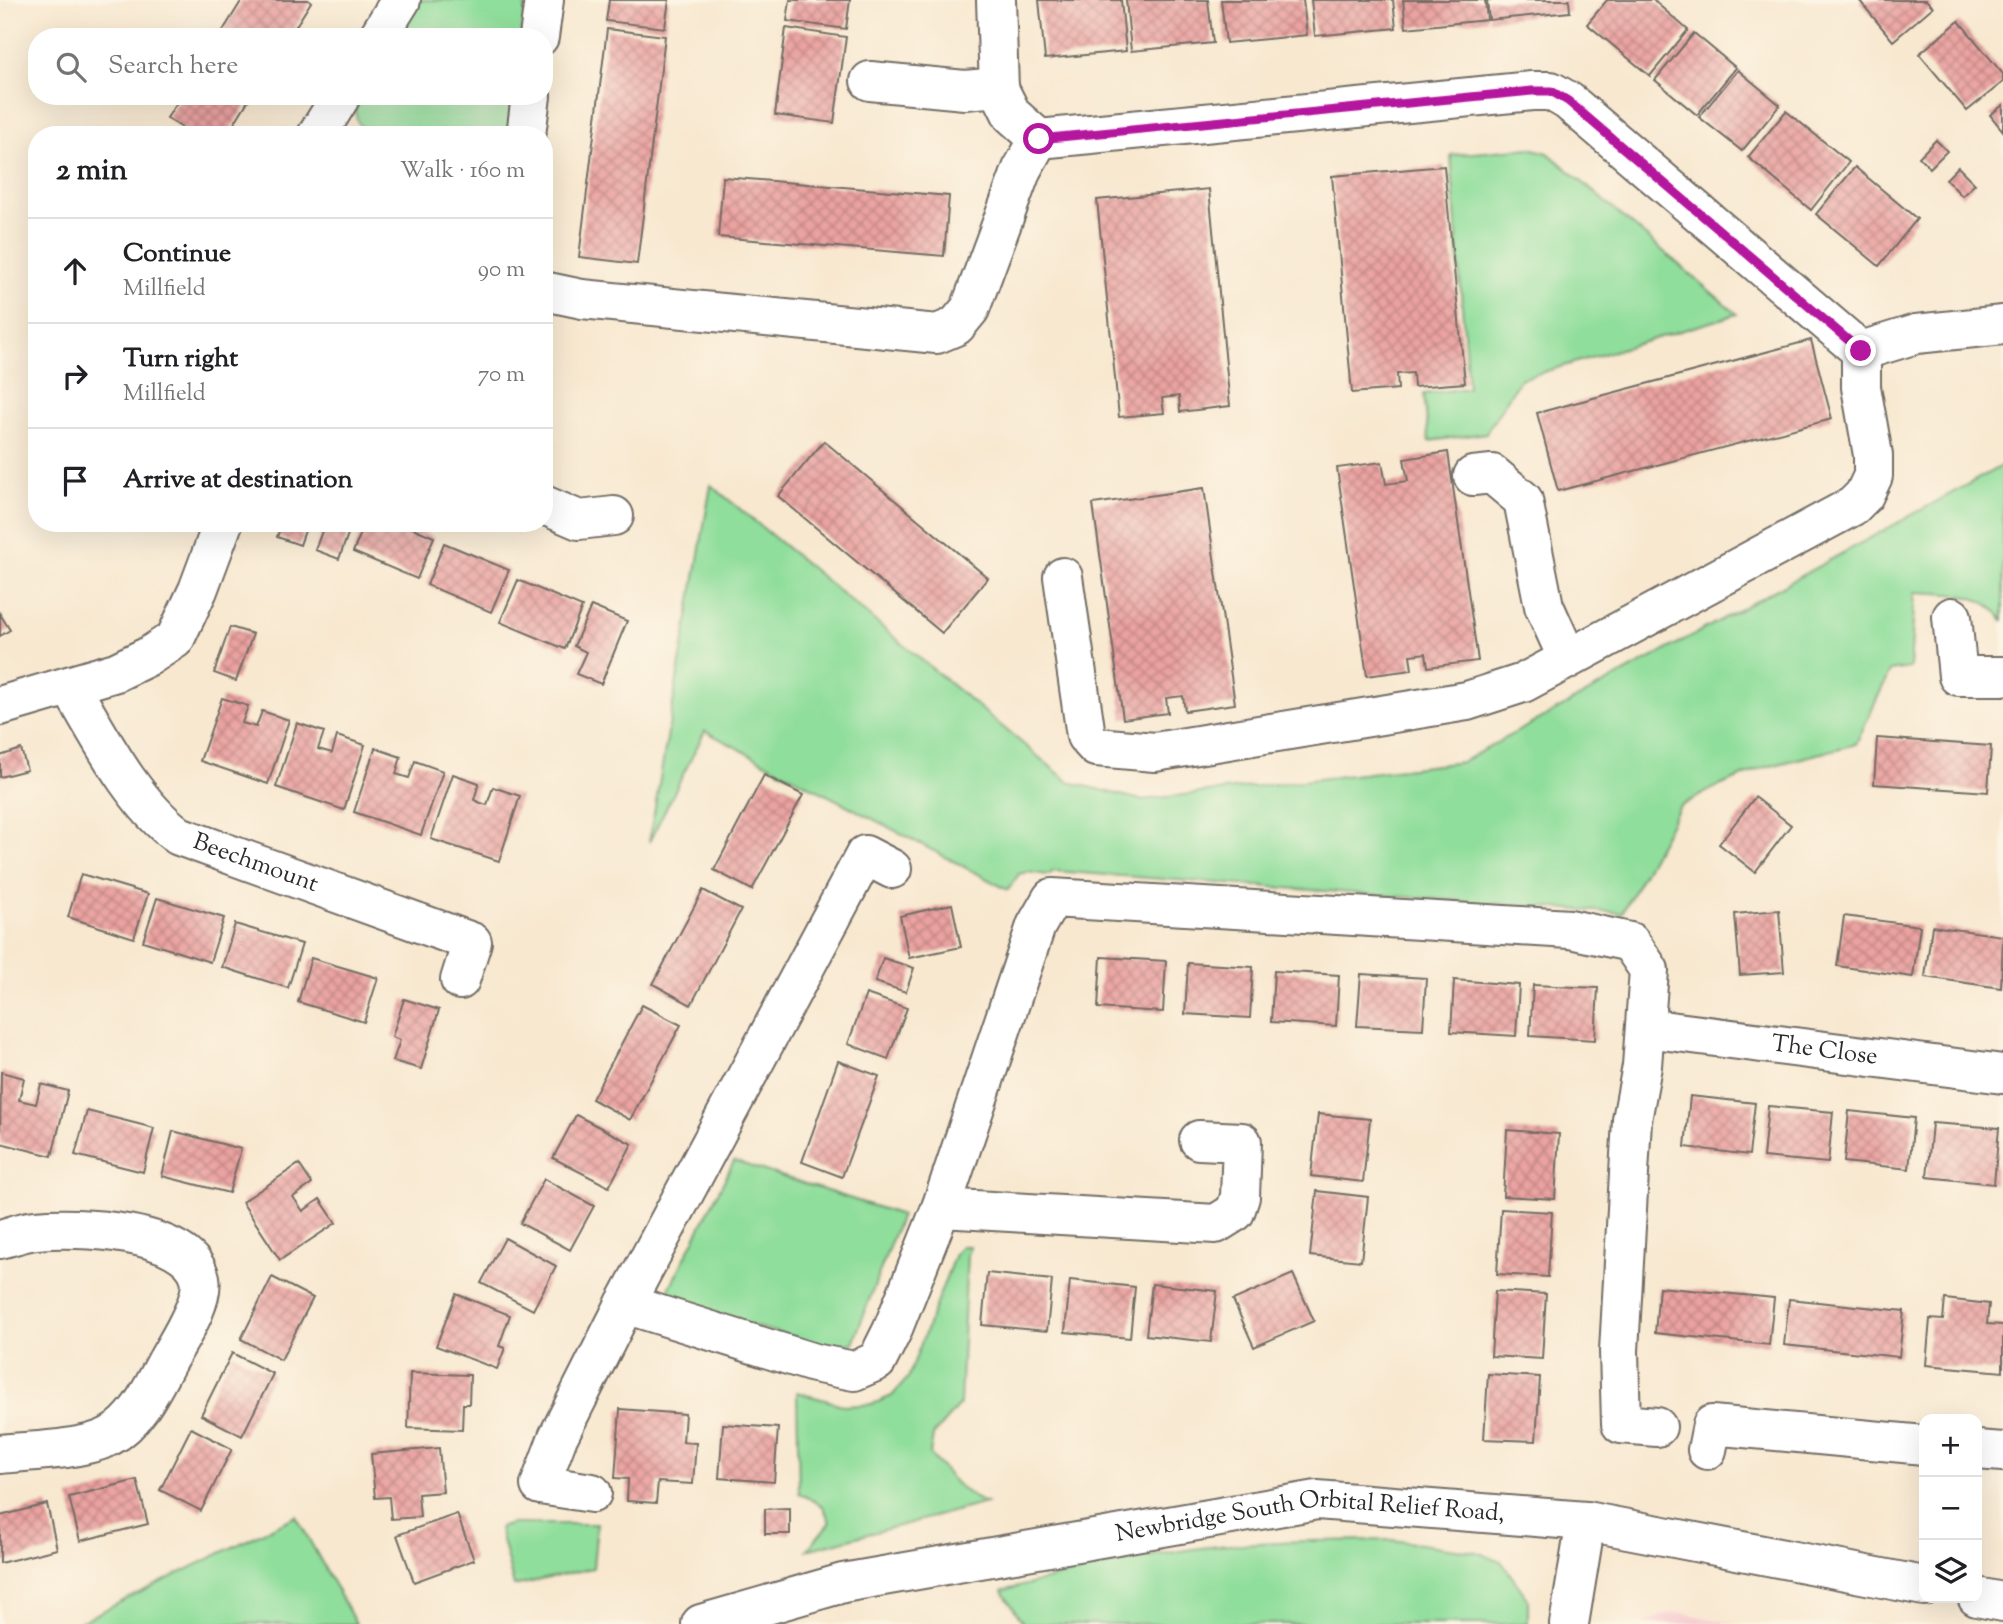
<!DOCTYPE html>
<meta charset="utf-8">
<style>
:root{--surface:#fff;--page:#f6f6f6;--text:#202124;--muted:#757577;--line:#e0e0e0}
body{margin:0;font-family:"Sorts Mill Goudy",serif;background:var(--page);color:var(--text)}
.controls{position:absolute;right:21px;bottom:21px;display:grid;overflow:hidden;border-radius:14px;box-shadow:0 7px 28px #0002}
.controls button{width:63px;height:63px;display:grid;place-items:center;padding:0;border:0;border-bottom:2px solid var(--line);background:var(--surface);color:var(--text);font:35px sans-serif}
.stop{position:absolute;width:21px;height:21px;margin:-16px;border:5px solid #b5179e;border-radius:50%;background:#fff}
.stop.end{background:#b5179e;border-color:#fff;box-shadow:0 2px 7px #0008}
.list{margin:0;padding:0;list-style:none}
h2{display:flex;justify-content:space-between;align-items:center;height:91px;margin:0;padding:0 28px;font-size:30px}
h2 small{font-size:23px;font-weight:400;color:var(--muted)}
.list li{display:grid;grid-template-columns:46px 1fr auto;gap:21px;align-items:center;box-sizing:border-box;height:105px;padding:0 28px;border-top:2px solid var(--line)}
.list b{display:block;font-size:26px;white-space:nowrap}
.list p{margin:0;font-size:23px;white-space:nowrap;color:var(--muted)}
.list em{font-size:23px;font-style:normal;color:var(--muted)}
.icon{flex:none;width:38px;height:38px;fill:none;stroke:currentColor;stroke-width:2;stroke-linecap:round;stroke-linejoin:round}
.map{position:relative;flex:none;width:2003px;height:1624px;overflow:hidden}
.search{position:absolute;background:var(--surface);box-shadow:0 7px 28px #0002;left:28px;top:28px;width:525px;height:77px;display:flex;align-items:center;gap:18px;box-sizing:border-box;padding:0 24px;border-radius:28px;color:var(--muted);font-size:26px}
.panel{position:absolute;background:var(--surface);box-shadow:0 7px 28px #0002;left:28px;top:126px;width:525px;height:406px;border-radius:28px}
.map>svg:first-child{display:block}
</style>
<div class="map">
<svg width="2003" height="1624" viewBox="0 0 2003 1624">
<defs>
<pattern id="building-cross-hatch" width="8" height="8" patternUnits="userSpaceOnUse" patternTransform="scale(1.75)"><rect width="8" height="8" fill="#eba3a1"/><path d="M0 0l8 8M0 8l8-8" fill="none" stroke="#bf8583"/></pattern>
</defs>
<rect width="100%" height="100%" fill="#fcf5e5"/>
<filter id="ink" filterUnits="userSpaceOnUse"><feTurbulence type="fractalNoise" baseFrequency=".0143" numOctaves="2"/><feDisplacementMap in="SourceGraphic" scale="14" xChannelSelector="R" yChannelSelector="G"/><feConvolveMatrix kernelMatrix="1 2 1 2 8 2 1 2 1" color-interpolation-filters="sRGB"/></filter>
<filter id="wash" filterUnits="userSpaceOnUse"><feTurbulence type="fractalNoise" baseFrequency=".00686" numOctaves="4" result="noise"/><feDisplacementMap in="SourceGraphic" scale="28" xChannelSelector="R" yChannelSelector="G"/><feGaussianBlur stdDeviation="1.57" result="paint"/><feColorMatrix in="noise" values="0 0 0 0 0 0 0 0 0 0 0 0 0 0 0 0 0 1.4 0 .05"/><feComposite in="paint" operator="in"/></filter>
<g filter="url(#wash)">
<rect width="100%" height="100%" fill="#f8e8d0"/>
<!-- built -->
<polygon fill="#f7cfd3" points="1665,1614 1683,1613 1737,1624 1642,1624"/>
<!-- green -->
<g fill="#90de9b" stroke="#5e8463" stroke-width="2">
<polygon points="419,0 526,0 521,37 395,37"/>
<path d="M358,96H514L509,135H368C356,124 352,112 358,96Z"/>
<polygon points="1530,148 1548,153 1737,314 1520,379 1486,433 1429,441 1424,394 1468,388 1451,155"/>
<path d="M2003,465V621C1987,591 1946,594 1915,592L1910,668L1890,671L1856,744L1763,768L1712,789L1680,806L1622,913L1054,871L1048,875L1027,872L1019,874L1008,890L705,731L649,842L711,485L1069,782L1141,800L1462,762Z"/>
<polygon points="734,1161 901,1215 853,1343 829,1347 680,1306 668,1291"/>
<path d="M961,1246H970L967,1255L960,1404L933,1435L930,1454C946,1472 963,1496 986,1503L807,1550L830,1522L823,1506L799,1493L797,1392L846,1406L873,1404L892,1396L908,1378L955,1254Z"/>
<polygon points="296,1516 356,1624 76,1624"/>
<polygon points="511,1524 597,1524 593,1568 514,1586 499,1528"/>
<path d="M1393,1540L1476,1552L1501,1561L1528,1599V1624H1024L1002,1591C1061,1576 1120,1561 1180,1551C1250,1540 1322,1541 1393,1540Z"/>
</g>
<g id="blocks">
<!-- building -->
<g fill="url(#building-cross-hatch)">
<polygon points="242,0 308,0 311,2 289,37 219,37"/>
<polygon points="609,0 669,0 665,28 606,21"/>
<polygon points="790,0 850,0 846,29 787,21"/>
<polygon points="1039,0 1121,0 1126,51 1045,59"/>
<polygon points="1126,0 1208,0 1213,43 1131,51"/>
<polygon points="1221,0 1303,0 1307,35 1226,43"/>
<polygon points="1311,0 1393,0 1396,28 1315,36"/>
<polygon points="1403,0 1485,0 1487,20 1406,28"/>
<polygon points="1487,0 1569,0 1570,12 1489,20"/>
<polygon points="1607,0 1653,0 1688,30 1650,76 1587,24"/>
<polygon points="1859,0 1926,0 1933,7 1893,41"/>
<polygon points="1959,21 2003,74 2003,82 1967,111 1919,54"/>
<polygon points="786,28 846,37 834,123 775,115"/>
<polygon points="607,29 665,36 637,264 579,257"/>
<polygon points="1694,33 1736,68 1697,115 1655,80"/>
<polygon points="1738,70 1780,105 1742,151 1699,117"/>
<polygon points="181,96 251,96 227,135 193,135 167,118"/>
<polygon points="2003,105 2003,131 1990,115"/>
<polygon points="1786,111 1849,162 1811,210 1748,157"/>
<polygon points="1936,140 1947,151 1930,168 1919,157"/>
<polygon points="1444,166 1465,383 1414,387 1413,373 1397,374 1398,389 1352,393 1332,176"/>
<polygon points="1855,167 1917,219 1879,266 1816,214"/>
<polygon points="1958,167 1975,184 1962,196 1946,179"/>
<polygon points="723,177 949,196 944,256 718,237"/>
<polygon points="1209,189 1230,406 1180,412 1179,396 1162,398 1164,413 1119,417 1097,200"/>
<polygon points="1811,340 1832,419 1558,491 1537,413"/>
<polygon points="824,441 988,578 942,633 778,496"/>
<polygon points="1448,452 1478,661 1428,667 1426,653 1410,655 1412,670 1367,676 1337,468 1382,462 1386,484 1408,481 1404,459"/>
<polygon points="1204,488 1235,704 1185,711 1183,696 1166,698 1168,713 1123,719 1093,504"/>
<polygon points="282,523 352,523 339,559 315,550 322,531 307,525 300,545 277,537"/>
<polygon points="365,523 401,523 434,537 417,579 353,552"/>
<polygon points="444,543 509,570 491,612 427,585"/>
<polygon points="518,580 582,607 565,649 500,622"/>
<polygon points="591,606 627,621 601,684 576,674 586,652 574,646"/>
<polygon points="0,614 10,630 0,636"/>
<polygon points="230,627 253,634 236,681 214,673"/>
<polygon points="222,698 248,706 242,723 256,727 262,711 289,720 268,784 200,761"/>
<polygon points="297,723 324,732 318,749 332,753 337,736 365,745 344,810 276,787"/>
<polygon points="1877,738 1991,746 1988,792 1874,784"/>
<polygon points="375,748 401,757 396,774 409,778 415,761 443,771 421,835 354,812"/>
<polygon points="21,749 27,770 0,777 0,756"/>
<polygon points="453,774 479,783 474,800 481,803 487,805 493,787 520,796 499,861 431,839"/>
<polygon points="764,775 803,795 752,890 714,870"/>
<polygon points="1755,797 1791,825 1755,872 1719,844"/>
<polygon points="81,874 148,894 134,938 68,917"/>
<polygon points="703,890 741,910 691,1005 653,984"/>
<polygon points="157,898 224,918 210,962 143,941"/>
<polygon points="952,904 961,947 909,958 900,916"/>
<polygon points="1779,910 1784,972 1740,975 1735,914"/>
<polygon points="1844,916 1920,926 1913,977 1837,966"/>
<polygon points="235,924 302,944 288,988 222,967"/>
<polygon points="1932,926 2003,936 2001,988 1925,977"/>
<polygon points="1101,957 1166,961 1163,1012 1098,1008"/>
<polygon points="311,958 378,978 364,1022 298,1002"/>
<polygon points="883,958 914,968 906,992 875,982"/>
<polygon points="1188,963 1253,967 1250,1018 1185,1014"/>
<polygon points="1274,971 1339,975 1336,1026 1271,1022"/>
<polygon points="1361,974 1426,978 1423,1029 1357,1026"/>
<polygon points="1454,980 1519,985 1516,1036 1451,1032"/>
<polygon points="1533,985 1598,988 1595,1040 1530,1036"/>
<polygon points="866,994 907,1008 888,1059 848,1044"/>
<polygon points="404,999 439,1010 421,1069 393,1061 400,1040 392,1037"/>
<polygon points="642,1005 681,1025 630,1120 592,1099"/>
<polygon points="838,1061 879,1076 842,1177 802,1162"/>
<polygon points="1,1072 24,1078 19,1100 36,1104 41,1084 68,1091 52,1156 0,1143"/>
<polygon points="1690,1096 1755,1103 1749,1155 1685,1147"/>
<polygon points="1768,1106 1833,1112 1828,1163 1763,1157"/>
<polygon points="87,1111 154,1128 143,1172 75,1155"/>
<polygon points="1849,1111 1914,1118 1909,1169 1844,1162"/>
<polygon points="1318,1114 1370,1119 1363,1182 1311,1176"/>
<polygon points="576,1115 632,1144 609,1187 553,1158"/>
<polygon points="1932,1123 1999,1128 1994,1184 1927,1177"/>
<polygon points="1507,1130 1559,1134 1555,1199 1503,1196"/>
<polygon points="173,1131 241,1149 229,1193 162,1176"/>
<polygon points="299,1164 312,1184 293,1197 303,1211 320,1199 336,1223 280,1260 242,1202"/>
<polygon points="544,1179 594,1206 570,1250 520,1223"/>
<polygon points="1317,1191 1368,1197 1361,1261 1310,1256"/>
<polygon points="1501,1209 1552,1212 1548,1277 1497,1274"/>
<polygon points="505,1238 556,1266 533,1310 481,1283"/>
<polygon points="987,1273 1052,1280 1047,1331 982,1325"/>
<polygon points="1293,1274 1314,1321 1254,1347 1233,1300"/>
<polygon points="272,1277 313,1298 281,1360 241,1339"/>
<polygon points="1070,1280 1135,1287 1130,1338 1065,1332"/>
<polygon points="1152,1284 1217,1291 1211,1342 1146,1335"/>
<polygon points="1659,1287 1774,1298 1769,1345 1655,1333"/>
<polygon points="1495,1291 1546,1294 1542,1359 1491,1356"/>
<polygon points="456,1294 510,1315 499,1346 505,1348 497,1369 436,1346"/>
<polygon points="1789,1299 1904,1311 1899,1357 1784,1345"/>
<polygon points="1945,1299 1989,1304 1987,1324 2003,1325 2003,1372 1926,1365 1930,1319 1943,1320"/>
<polygon points="232,1353 273,1374 242,1436 201,1415"/>
<polygon points="410,1373 470,1375 469,1404 463,1404 462,1430 408,1428"/>
<polygon points="1488,1374 1540,1377 1536,1441 1484,1439"/>
<polygon points="620,1409 685,1414 683,1442 696,1443 693,1484 658,1482 656,1503 627,1501 628,1479 615,1478"/>
<polygon points="723,1424 778,1428 774,1482 719,1478"/>
<polygon points="191,1428 232,1449 201,1511 160,1490"/>
<polygon points="439,1448 443,1492 418,1494 420,1517 391,1519 389,1497 375,1498 371,1454"/>
<polygon points="137,1480 148,1524 80,1541 69,1497"/>
<polygon points="47,1504 57,1549 0,1563 0,1516"/>
<polygon points="790,1508 790,1534 765,1534 765,1509"/>
<polygon points="457,1514 474,1560 414,1582 397,1535"/>
</g>
</g>
</g>
<g filter="url(#ink)">
<use href="#blocks" fill-opacity="0" stroke="#736d65" stroke-width="2"/>
<g fill="none" stroke-linecap="round" stroke-linejoin="round">
<!-- minor casing -->
<g stroke="#736d65" stroke-width="42">
<g id="minor">
<polyline points="996,0 999,89 1012,115 1039,139"/>
<polyline points="378,37 401,0"/>
<polyline points="539,37 544,0"/>
<polyline points="870,81 965,90 999,87"/>
<polyline points="317,135 341,96"/>
<polyline points="526,135 531,96"/>
<polyline points="1039,139 1532,91 1551,91 1568,101 1861,351 1916,334 2003,325"/>
<polyline points="544,291 582,299 937,334 956,326 970,309 1022,169 1039,139"/>
<polyline points="1473,476 1492,474 1523,500 1544,606 1567,657"/>
<polyline points="544,505 579,520 614,516"/>
<polyline points="1063,577 1086,736 1096,747 1155,752 1467,701 1523,683 1853,506 1864,495 1873,476 1873,455 1861,387 1861,351"/>
<polyline points="1952,617 1958,676 2003,676"/>
<path id="s1" d="M70,686C99,735 133,803 179,836L472,942L460,980"/>
<polyline points="0,706 116,672 149,656 175,639 198,590 223,523"/>
<path id="s2" d="M1646,1028L2003,1074"/>
<polyline points="941,1208 1216,1224 1235,1212 1240,1197 1242,1142 1199,1140"/>
<path d="M0,1239C12,1236 24,1231 36,1230C75,1226 188,1229 200,1278C205,1301 178,1341 167,1361C153,1387 137,1422 110,1436C85,1450 29,1451 0,1454"/>
<polyline points="625,1304 814,1363 854,1371 877,1361 892,1331 941,1208 1036,926 1052,898 1570,929 1630,942 1649,970 1642,1066 1632,1120 1619,1351 1621,1424 1657,1427"/>
<polyline points="1707,1450 1712,1425 1924,1445"/>
<polyline points="1977,1450 2003,1452"/>
<polyline points="592,1493 540,1485 558,1437 625,1304 865,855 892,869"/>
<polyline points="1977,1597 2003,1602"/>
<path id="s3" d="M701,1624L843,1583L1317,1500L1586,1521L1924,1586"/>
<polyline points="1569,1624 1586,1521"/>
</g>
</g>
<!-- minor -->
<use href="#minor" stroke="#fff" stroke-width="38"/>
</g>
</g>
<g fill="none" stroke-linecap="round" stroke-linejoin="round" filter="url(#ink)">
<!-- route -->
<polyline stroke="#b5179e" stroke-width="9" points="1039,139 1532,91 1551,91 1568,101 1861,351"/>
</g>
<g text-anchor="middle" dominant-baseline="central" stroke-width="6" stroke-linejoin="round" paint-order="stroke">
<!-- street labels -->
<g font-size="24" fill="#2b2b2b" stroke="#fcf5e5">
<text stroke="none"><textPath href="#s1" startOffset="268">Beechmount</textPath></text>
<text stroke="none"><textPath href="#s2" startOffset="180">The Close</textPath></text>
<text stroke="none"><textPath href="#s3" startOffset="621">Newbridge South Orbital Relief Road,</textPath></text>
</g>
</g>
</svg>
<div class="controls">
<button>+</button>
<button>−</button>
<button><svg class="icon" aria-label="layers" viewBox="0 0 24 24"><path d="M12 4l9 5-9 5-9-5zM3 14l9 5 9-5"/></svg></button>
</div>
<div class="stop" style="left:1039px;top:139px"></div>
<div class="stop end" style="left:1861px;top:351px"></div>
<div class="search"><svg class="icon" aria-label="search" viewBox="0 0 24 24"><circle cx="10" cy="10" r="6"/><path d="M15 15l6 6"/></svg>Search here</div>
<section class="panel">
<h2>2 min<small>Walk · 160 m</small></h2>
<ul class="list">
<li><svg class="icon" aria-label="ahead" viewBox="0 0 24 24"><path d="M12 20V5M6 11l6-6 6 6"/></svg><div><b>Continue</b><p>Millfield</p></div><em>90 m</em></li>
<li><svg class="icon" aria-label="right" viewBox="0 0 24 24"><path d="M7 20v-9h11M14 6l5 5-5 5"/></svg><div><b>Turn right</b><p>Millfield</p></div><em>70 m</em></li>
<li><svg class="icon" aria-label="arrive" viewBox="0 0 24 24"><path d="M6 21V4h12l-3 4 3 4H6"/></svg><div><b>Arrive at destination</b></div></li>
</ul>
</section>
</div>
